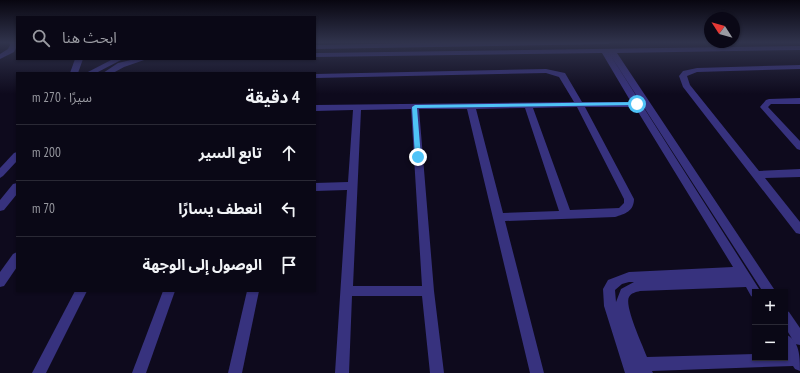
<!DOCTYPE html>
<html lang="ar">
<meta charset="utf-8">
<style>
:root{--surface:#0a0816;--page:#181623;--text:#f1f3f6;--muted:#999aa1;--line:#2a2935}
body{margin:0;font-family:"PT Sans Narrow","Noto Sans Arabic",sans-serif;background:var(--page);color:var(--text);direction:rtl}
.controls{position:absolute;right:12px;bottom:12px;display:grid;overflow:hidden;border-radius:0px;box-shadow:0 1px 3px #0004}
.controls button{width:36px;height:36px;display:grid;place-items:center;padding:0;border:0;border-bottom:1px solid var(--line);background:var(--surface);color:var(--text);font:20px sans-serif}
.compass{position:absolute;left:704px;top:12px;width:36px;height:36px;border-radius:50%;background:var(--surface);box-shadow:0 1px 3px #0004;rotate:306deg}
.stop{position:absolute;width:12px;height:12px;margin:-9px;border:3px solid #4fc3f7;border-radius:50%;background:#fff}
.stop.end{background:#4fc3f7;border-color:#fff;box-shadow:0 1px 4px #0008}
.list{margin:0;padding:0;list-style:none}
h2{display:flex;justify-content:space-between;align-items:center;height:52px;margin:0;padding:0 16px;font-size:17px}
h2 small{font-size:13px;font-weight:400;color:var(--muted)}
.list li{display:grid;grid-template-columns:26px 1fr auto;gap:12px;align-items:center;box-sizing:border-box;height:56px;padding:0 16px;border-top:1px solid var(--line)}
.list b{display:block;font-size:15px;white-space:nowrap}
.list em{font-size:13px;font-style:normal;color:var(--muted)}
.icon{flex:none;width:22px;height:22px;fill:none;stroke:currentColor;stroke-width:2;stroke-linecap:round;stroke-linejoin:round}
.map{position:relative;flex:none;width:800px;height:373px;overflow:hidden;direction:ltr}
.search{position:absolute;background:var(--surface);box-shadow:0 1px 3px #0004;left:16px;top:16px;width:300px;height:44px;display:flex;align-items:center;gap:10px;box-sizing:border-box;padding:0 14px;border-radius:0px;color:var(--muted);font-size:15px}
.panel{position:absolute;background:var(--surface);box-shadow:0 1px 3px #0004;left:16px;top:72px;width:300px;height:220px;border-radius:0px;direction:rtl}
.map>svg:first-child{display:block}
</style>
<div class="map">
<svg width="800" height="373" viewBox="0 0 800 373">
<rect width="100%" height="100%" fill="#0e0a1d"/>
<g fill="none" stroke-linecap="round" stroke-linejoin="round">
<!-- minor -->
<g fill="#37327e" fill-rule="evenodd">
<polygon points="9,42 16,42 17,46 14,52 0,59 0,54 8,49 10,45"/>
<polygon points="475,42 611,42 608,44 315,49 315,45"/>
<path d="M800,46V50L617,53L776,292H763L609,53L761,292H755V298L751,296L746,287L640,291C636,292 631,293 629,297C624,306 643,346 647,357L755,354V358H785V334C800,340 800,357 800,371L795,369L793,366L652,371L653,373H639L619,318L639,373H625L604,306L603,289L608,280L629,272L733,267L635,107H585L634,199C634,211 625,214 615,217L505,221L544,373H530L467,109H419L434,291L444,373H430L422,296H352L349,373H335L347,190L315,191V183L348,182L353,110L315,111V105L574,102L559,77L546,73L315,78V74L546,69L565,73L582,102H631L602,53L315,57V53ZM577,107L624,199V203L619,208L570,210L533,108ZM525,108L559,211L503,213L476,109ZM411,109L422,286H353L361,110ZM629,282H634L621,289L616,302L615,290L622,284Z"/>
<polygon points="75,59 83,59 78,73 70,73"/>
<polygon points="113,59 123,59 96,73 86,73"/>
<polygon points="135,59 147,59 124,67 113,73 103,73 118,63"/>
<polygon points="800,65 800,69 697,72 687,76 690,85 759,171 800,169 800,177 765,178 800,222 800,234 796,233 683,87 679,76 683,71 697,68"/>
<polygon points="800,98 800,104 771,104 768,107 800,141 800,150 797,149 760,107 766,100 769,99"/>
<polygon points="17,152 17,161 3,176 0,178 0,168 14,153"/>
<polygon points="17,183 17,194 4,210 0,211 0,200 13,184"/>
<polygon points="17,252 17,267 4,286 0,287 0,272 13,254"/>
<polygon points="75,291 87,291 46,373 32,373"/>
<polygon points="163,291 175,291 146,373 132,373"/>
<polygon points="247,291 259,291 242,373 228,373"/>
<polygon points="785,310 789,312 800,328 800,345 795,344 785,327"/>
</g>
</g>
<!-- sky -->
<linearGradient id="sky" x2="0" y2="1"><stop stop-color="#080610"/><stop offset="0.45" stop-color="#30334c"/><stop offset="1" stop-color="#30334c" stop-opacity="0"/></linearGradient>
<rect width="800" height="94" fill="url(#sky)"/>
<!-- route -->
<polygon fill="#4fc3f7" points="637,102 639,105 417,108 421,157 418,159 415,157 412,107 415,105"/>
</svg>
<div class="controls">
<button>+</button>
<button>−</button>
</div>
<svg class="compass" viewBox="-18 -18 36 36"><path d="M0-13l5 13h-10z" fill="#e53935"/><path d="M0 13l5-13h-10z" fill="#999aa1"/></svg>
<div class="stop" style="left:637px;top:104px"></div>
<div class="stop end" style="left:418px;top:157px"></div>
<div class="search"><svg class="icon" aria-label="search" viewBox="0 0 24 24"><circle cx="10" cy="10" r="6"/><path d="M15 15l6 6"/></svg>ابحث هنا</div>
<section class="panel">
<h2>4 دقيقة<small>سيرًا · 270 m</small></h2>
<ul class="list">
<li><svg class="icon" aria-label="ahead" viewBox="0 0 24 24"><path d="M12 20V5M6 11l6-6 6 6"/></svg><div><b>تابع السير</b></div><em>200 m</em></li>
<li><svg class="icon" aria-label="left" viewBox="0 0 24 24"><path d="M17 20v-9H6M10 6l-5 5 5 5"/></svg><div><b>انعطف يسارًا</b></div><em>70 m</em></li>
<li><svg class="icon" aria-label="arrive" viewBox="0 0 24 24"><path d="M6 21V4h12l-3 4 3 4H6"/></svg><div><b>الوصول إلى الوجهة</b></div></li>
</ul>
</section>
</div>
